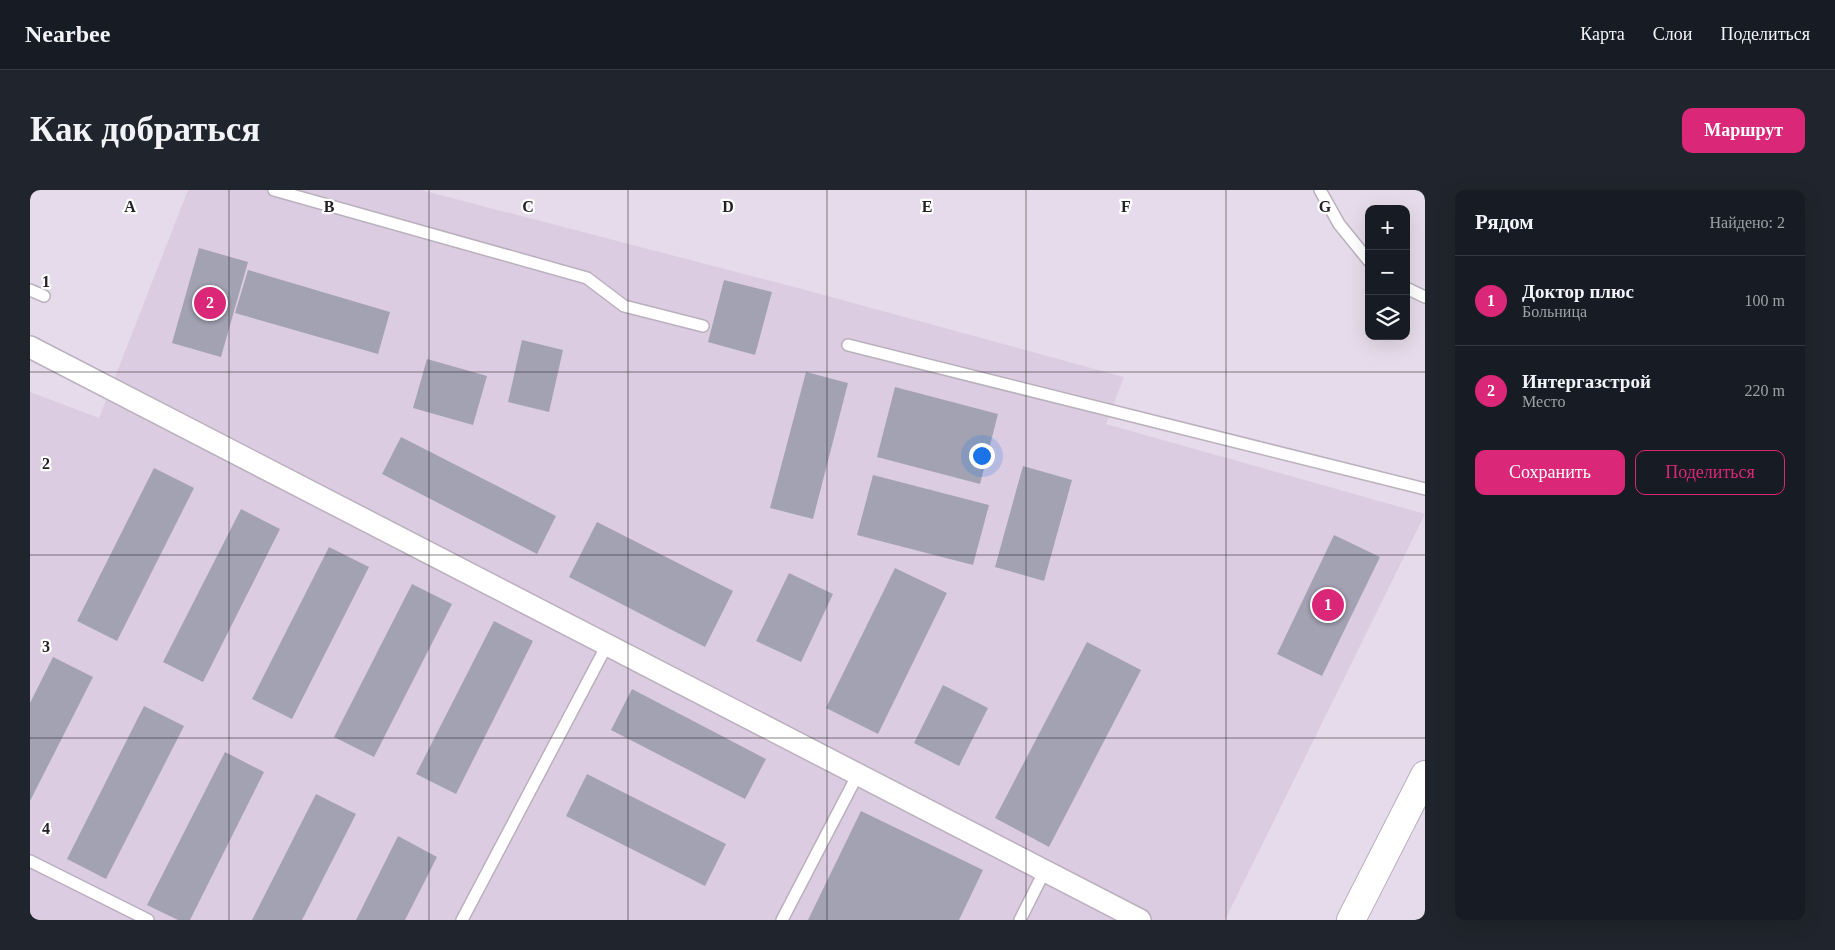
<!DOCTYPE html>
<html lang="ru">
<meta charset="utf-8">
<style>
:root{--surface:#171b24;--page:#20242c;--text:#f1f3f6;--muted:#9ea1a6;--line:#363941;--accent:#db2777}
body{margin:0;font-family:"Times New Roman",serif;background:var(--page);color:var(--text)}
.controls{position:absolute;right:15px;top:15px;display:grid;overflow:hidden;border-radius:10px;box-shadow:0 5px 20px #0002}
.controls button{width:45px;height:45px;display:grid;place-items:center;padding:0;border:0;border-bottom:1px solid var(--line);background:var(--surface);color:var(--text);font:25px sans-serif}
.you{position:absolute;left:951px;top:265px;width:18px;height:18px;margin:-12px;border:4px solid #fff;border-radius:50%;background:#1a73e8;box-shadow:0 0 0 8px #1a73e833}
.badge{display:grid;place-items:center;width:32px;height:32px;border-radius:50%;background:var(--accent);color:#fff;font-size:16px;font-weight:700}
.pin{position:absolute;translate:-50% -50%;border:2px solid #fff;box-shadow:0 1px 5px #0006}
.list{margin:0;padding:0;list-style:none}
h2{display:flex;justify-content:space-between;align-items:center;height:65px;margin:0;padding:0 20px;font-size:21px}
h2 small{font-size:16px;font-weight:400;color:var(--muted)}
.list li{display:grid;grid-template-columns:32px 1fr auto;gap:15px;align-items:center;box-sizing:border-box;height:90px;padding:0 20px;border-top:1px solid var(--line)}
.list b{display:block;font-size:19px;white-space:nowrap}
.list p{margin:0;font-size:16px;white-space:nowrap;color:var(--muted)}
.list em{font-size:16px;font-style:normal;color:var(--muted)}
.actions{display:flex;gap:10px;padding:15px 20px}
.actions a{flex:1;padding:11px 0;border:1px solid var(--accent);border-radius:10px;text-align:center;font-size:18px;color:var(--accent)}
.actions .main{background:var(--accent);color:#fff}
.icon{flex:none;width:28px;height:28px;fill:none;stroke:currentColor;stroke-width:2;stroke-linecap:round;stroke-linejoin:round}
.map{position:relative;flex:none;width:1395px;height:730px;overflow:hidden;border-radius:10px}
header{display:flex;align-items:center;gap:30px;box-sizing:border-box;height:70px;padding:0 25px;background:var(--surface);border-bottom:1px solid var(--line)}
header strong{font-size:24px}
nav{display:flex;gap:28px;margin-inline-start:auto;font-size:18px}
.intro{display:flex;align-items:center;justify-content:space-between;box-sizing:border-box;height:120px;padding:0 30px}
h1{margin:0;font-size:35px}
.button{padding:12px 22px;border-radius:10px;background:var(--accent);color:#fff;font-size:18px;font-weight:700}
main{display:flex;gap:30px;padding:0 30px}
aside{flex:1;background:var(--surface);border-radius:10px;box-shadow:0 5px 20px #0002}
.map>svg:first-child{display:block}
</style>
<header>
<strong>Nearbee</strong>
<nav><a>Карта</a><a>Слои</a><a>Поделиться</a></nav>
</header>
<div class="intro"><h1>Как добраться</h1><a class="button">Маршрут</a></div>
<main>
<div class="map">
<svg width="1395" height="730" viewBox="0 0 1395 730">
<rect width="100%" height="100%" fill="#e6dbea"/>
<!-- built -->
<polygon fill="#dccce1" points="158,0 391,0 768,98 1094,187 1076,234 1395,324 1195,730 0,730 0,202 69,228"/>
<!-- building -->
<g fill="#a3a2b3">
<polygon points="169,58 218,72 191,167 142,153"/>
<polygon points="218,80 360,122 348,164 205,123"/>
<polygon points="694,90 742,102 725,165 678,152"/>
<polygon points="492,150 533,160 519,222 478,212"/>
<polygon points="397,169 457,186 443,235 383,218"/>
<polygon points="776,182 818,193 783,329 740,318"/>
<polygon points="865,197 968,224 950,294 847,267"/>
<polygon points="371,247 526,326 507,364 352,284"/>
<polygon points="993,276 1042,290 1014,391 965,377"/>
<polygon points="124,278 164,298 87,451 47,431"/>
<polygon points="843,285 959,315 943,375 827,345"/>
<polygon points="211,319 250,339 173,492 133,472"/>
<polygon points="567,332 703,401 675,457 539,387"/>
<polygon points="1304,345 1350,367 1292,486 1247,464"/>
<polygon points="299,357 339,377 262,529 222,509"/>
<polygon points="865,378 917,403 848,544 796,518"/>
<polygon points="759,383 803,404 771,472 726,451"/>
<polygon points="382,394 422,414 344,567 304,547"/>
<polygon points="464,431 503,451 426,604 386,584"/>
<polygon points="1057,452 1111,480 1019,657 965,628"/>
<polygon points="23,467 63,487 0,611 0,513"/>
<polygon points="913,495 958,518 929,576 884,553"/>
<polygon points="602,499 736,569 715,609 581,540"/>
<polygon points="114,516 154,536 76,689 37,669"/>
<polygon points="195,562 234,582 160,730 148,730 117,715"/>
<polygon points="557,584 696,654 675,696 536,626"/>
<polygon points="286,604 326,624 272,730 222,730"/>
<polygon points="831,621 953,680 929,730 778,730"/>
<polygon points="368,646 407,667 375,730 326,730"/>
</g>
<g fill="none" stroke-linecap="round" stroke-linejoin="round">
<!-- lane casing -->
<g stroke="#bbb0be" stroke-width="14">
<g id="lane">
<polyline points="244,0 557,88 594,116 673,136"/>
<polyline points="1290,0 1309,34 1339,71"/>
<polyline points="1376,98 1395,107"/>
<polyline points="0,100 14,106"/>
<polyline points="818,155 1395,299"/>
<polyline points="0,671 118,730"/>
<polyline points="432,730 577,455"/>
<polyline points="752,730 828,584"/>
<polyline points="990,730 1015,680"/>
</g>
</g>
<!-- street casing -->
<g stroke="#bbb0be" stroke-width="24">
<polyline id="street" points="0,157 1110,730"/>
</g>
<!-- secondary casing -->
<g stroke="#bbb0be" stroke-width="30">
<polyline id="secondary" points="1321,730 1395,585"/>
</g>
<!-- lane -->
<use href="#lane" stroke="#fff" stroke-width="11"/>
<!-- street -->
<use href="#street" stroke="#fff" stroke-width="21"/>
<!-- secondary -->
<use href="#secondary" stroke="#fff" stroke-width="28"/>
</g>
<!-- grid -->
<path fill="none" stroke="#252126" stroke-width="1" stroke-opacity="0.55" d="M199,0V730M399,0V730M598,0V730M797,0V730M996,0V730M1196,0V730M0,182H1395M0,365H1395M0,548H1395"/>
<g font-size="16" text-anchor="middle" font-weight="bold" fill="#252126" stroke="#fff" stroke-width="4.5" stroke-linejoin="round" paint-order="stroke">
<text x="100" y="22">A</text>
<text x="299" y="22">B</text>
<text x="498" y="22">C</text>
<text x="698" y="22">D</text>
<text x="897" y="22">E</text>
<text x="1096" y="22">F</text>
<text x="1295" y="22">G</text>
<text x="16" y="97">1</text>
<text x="16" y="279">2</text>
<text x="16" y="462">3</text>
<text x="16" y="644">4</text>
</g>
</svg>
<div class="controls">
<button>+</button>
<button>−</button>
<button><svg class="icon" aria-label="layers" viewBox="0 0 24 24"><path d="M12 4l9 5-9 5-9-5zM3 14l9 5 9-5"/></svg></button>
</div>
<div class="you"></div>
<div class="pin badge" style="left:1298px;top:415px">1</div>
<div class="pin badge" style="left:180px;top:113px">2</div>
</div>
<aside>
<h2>Рядом<small>Найдено: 2</small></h2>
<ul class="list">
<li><span class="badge">1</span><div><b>Доктор плюс</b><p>Больница</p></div><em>100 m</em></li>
<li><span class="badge">2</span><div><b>Интергазстрой</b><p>Место</p></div><em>220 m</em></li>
</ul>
<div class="actions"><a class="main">Сохранить</a><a>Поделиться</a></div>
</aside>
</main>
